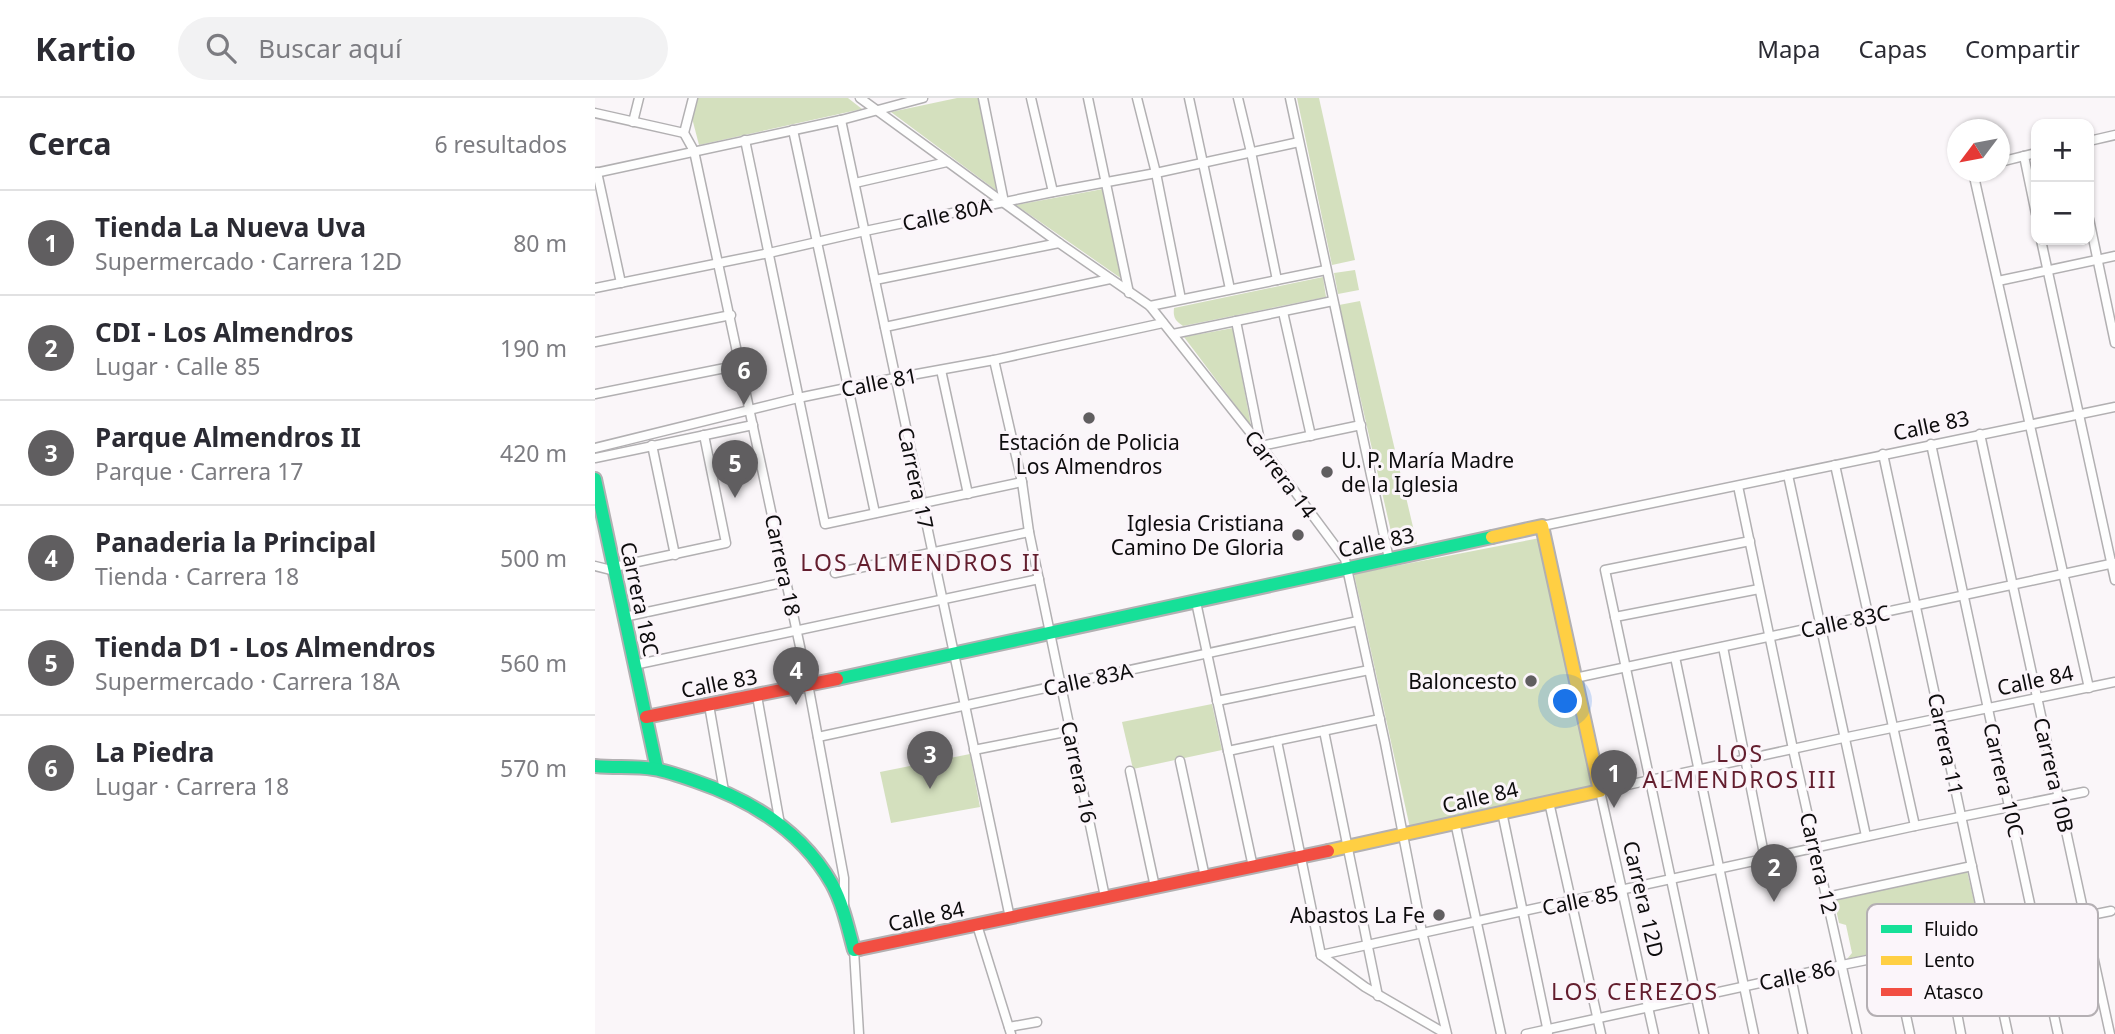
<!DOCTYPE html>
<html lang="es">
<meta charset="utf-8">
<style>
:root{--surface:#fff;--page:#f2f2f3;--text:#2b2b33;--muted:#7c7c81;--line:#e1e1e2;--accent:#605e60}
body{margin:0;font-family:"Noto Sans",sans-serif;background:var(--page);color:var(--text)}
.controls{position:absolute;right:21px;top:21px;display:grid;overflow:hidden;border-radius:14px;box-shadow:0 2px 5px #0004}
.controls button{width:63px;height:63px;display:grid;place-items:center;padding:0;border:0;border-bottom:2px solid var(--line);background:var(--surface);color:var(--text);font:35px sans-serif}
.compass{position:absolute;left:1352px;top:21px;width:63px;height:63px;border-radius:50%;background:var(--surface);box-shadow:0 2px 5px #0004;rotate:238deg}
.you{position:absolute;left:971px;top:604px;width:24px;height:24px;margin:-18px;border:5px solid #fff;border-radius:50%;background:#1a73e8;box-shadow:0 0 0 10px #1a73e833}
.badge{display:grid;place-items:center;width:46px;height:46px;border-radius:50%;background:var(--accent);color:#fff;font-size:23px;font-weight:700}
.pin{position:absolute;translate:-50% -58px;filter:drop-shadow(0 2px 4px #0008)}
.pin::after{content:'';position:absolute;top:37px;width:24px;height:21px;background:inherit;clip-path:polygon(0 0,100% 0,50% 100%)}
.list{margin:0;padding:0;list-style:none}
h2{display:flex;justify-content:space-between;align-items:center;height:91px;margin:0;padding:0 28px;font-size:30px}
h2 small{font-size:23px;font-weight:400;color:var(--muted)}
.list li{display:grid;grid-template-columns:46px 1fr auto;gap:21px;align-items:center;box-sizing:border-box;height:105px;padding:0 28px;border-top:2px solid var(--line)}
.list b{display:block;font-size:26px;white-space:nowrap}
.list p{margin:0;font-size:23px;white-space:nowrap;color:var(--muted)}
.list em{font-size:23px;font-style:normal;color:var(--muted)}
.icon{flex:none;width:38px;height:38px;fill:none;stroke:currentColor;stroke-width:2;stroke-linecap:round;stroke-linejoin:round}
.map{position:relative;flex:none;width:1520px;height:936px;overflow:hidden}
header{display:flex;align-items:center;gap:42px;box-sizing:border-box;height:98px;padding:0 35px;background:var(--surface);border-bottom:2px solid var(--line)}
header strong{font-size:33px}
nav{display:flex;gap:38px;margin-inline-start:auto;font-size:24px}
.search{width:490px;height:63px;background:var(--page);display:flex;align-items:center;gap:18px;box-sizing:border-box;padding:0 24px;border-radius:38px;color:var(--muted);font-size:26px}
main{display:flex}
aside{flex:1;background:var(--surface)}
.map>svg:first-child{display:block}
</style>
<header>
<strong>Kartio</strong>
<div class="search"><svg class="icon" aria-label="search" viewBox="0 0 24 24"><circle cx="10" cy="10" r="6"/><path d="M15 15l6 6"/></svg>Buscar aquí</div>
<nav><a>Mapa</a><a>Capas</a><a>Compartir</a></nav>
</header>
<main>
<aside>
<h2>Cerca<small>6 resultados</small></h2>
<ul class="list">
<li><span class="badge">1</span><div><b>Tienda La Nueva Uva</b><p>Supermercado · Carrera 12D</p></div><em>80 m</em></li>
<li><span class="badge">2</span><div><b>CDI - Los Almendros</b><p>Lugar · Calle 85</p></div><em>190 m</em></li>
<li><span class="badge">3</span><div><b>Parque Almendros II</b><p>Parque · Carrera 17</p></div><em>420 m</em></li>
<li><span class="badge">4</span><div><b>Panaderia la Principal</b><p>Tienda · Carrera 18</p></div><em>500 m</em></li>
<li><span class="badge">5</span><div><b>Tienda D1 - Los Almendros</b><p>Supermercado · Carrera 18A</p></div><em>560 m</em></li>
<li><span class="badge">6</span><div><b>La Piedra</b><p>Lugar · Carrera 18</p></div><em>570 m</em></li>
</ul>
</aside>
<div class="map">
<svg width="1520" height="936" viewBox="0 0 1520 936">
<rect width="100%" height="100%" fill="#faf6f9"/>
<!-- green -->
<g fill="#d4e0be">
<polygon points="102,0 253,0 267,11 104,47 97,20"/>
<polygon points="362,0 384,0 402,93 296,14"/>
<polygon points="702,0 724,0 760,162 737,167"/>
<polygon points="508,91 527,181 421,107"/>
<polygon points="760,172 764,192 743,196 739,175"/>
<path d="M728,179L731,199L588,228C580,223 578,219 579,210Z"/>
<polygon points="765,203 822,446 800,451 744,207"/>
<polygon points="638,230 656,328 589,239"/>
<polygon points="945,440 998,690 815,730 759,476"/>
<polygon points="617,606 627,652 538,671 527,624"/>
<polygon points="375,656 385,709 296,725 285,674"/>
<polygon points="1372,773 1386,833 1252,861 1257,855 1251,827 1244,825 1239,802"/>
</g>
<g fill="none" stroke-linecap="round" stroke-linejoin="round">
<!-- street casing -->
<g stroke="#b2b0b2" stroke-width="11">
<g id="street">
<polyline points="98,0 89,35 99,53 213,586 249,780 249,810"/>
<polyline points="265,0 464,145 555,208 666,348 750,461 790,645 827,834 852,936"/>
<polyline points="388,0 409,104"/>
<polyline points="436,0 458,94"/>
<polyline points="493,0 534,195"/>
<polyline points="542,0 561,75 586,201"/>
<polyline points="594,0 635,191"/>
<polyline points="643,0 656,54 682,182"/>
<polyline points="695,0 794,461"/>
<polyline points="0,15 89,35"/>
<polyline points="246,22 415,820"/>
<polyline points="38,24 44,0"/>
<polyline points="198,32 280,415"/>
<polyline points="150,42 230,426 427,384"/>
<polyline points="1494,43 1520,37"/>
<polyline points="1429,58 1441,116"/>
<polyline points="1405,64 1441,55"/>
<polyline points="2,74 26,185"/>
<polyline points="1378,74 1494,590"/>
<polyline points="0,75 246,22 328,0"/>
<polyline points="260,85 352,64"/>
<polyline points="1494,121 1520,245"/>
<polyline points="1446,142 1520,482"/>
<polyline points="280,182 464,145"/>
<polyline points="1403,183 1520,158"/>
<polyline points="0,190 174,155 270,133 458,94 561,75 704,44"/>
<polyline points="555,208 731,172"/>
<polyline points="688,214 716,338"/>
<polyline points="641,223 666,348 766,327"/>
<polyline points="290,229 515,181"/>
<polyline points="578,236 738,203"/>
<polyline points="0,244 136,217"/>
<polyline points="399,262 427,384 434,434 510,799"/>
<polyline points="346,272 373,396"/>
<polyline points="0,296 145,267"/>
<polyline points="1385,336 1515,936"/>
<polyline points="1336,346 1463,936"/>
<polyline points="57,347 80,457"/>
<polyline points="0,350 203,300 300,280 399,262 568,225"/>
<polyline points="1288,356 1413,936"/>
<polyline points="0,360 158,327"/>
<polyline points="1240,367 1320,728"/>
<polyline points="1193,377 1271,738"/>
<polyline points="1143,388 1198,651 1262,936"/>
<polyline points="947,428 1520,309"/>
<polyline points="0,468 20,473"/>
<polyline points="19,469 131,445 109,337"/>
<polyline points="240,475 434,434"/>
<polyline points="601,504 658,769"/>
<polyline points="29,519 191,484"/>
<polyline points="1020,519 1164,491"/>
<polyline points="1128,549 1170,761"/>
<polyline points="1080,559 1159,936"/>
<polyline points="39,567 444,481"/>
<polyline points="980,580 1520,465"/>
<polyline points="162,598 185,726"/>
<polyline points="622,603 774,572"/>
<polyline points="114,607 129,693"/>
<polyline points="729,633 783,898"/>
<polyline points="223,639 763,523"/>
<polyline points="682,643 726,857"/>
<polyline points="379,652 475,633"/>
<polyline points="633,653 785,621"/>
<polyline points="585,663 610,779"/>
<polyline points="535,673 560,789"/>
<polyline points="954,704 1006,936"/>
<polyline points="907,714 953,934"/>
<polyline points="860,724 906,936"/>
<polyline points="1232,799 1377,768"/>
<polyline points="382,827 416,936"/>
<polyline points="1349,846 1366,936"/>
<polyline points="259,852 264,936"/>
<polyline points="726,857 1320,728 1489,694"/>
<polyline points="726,857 770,889 851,936"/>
<polyline points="1298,857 1315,936"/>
<polyline points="1196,879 1208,936"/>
<polyline points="414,929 442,924"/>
<polyline points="931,936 1247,867 1516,813"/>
<polyline points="1059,936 1005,693 1248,640 1520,584"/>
<polyline points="1109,936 1010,472 1155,443"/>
</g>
</g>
<!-- fast casing -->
<g stroke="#b2b0b2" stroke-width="16">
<g id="fast">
<polyline points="0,381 62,671"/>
<polyline points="242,581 897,439"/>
<path d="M0,668C19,670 39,668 59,671C72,673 86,678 100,683C156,702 207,733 237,786C248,806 253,830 259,852L264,851"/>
</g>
</g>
<!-- slow casing -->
<g stroke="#b2b0b2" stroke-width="16">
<polyline id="slow" points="733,753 1005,693 947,428 897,439"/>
</g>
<!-- jam casing -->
<g stroke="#b2b0b2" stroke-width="16">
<g id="jam">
<polyline points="51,619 242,581"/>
<polyline points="264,851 733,753"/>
</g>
</g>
<!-- street -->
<use href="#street" stroke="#fefefe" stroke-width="8"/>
<!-- fast -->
<use href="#fast" stroke="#16e098" stroke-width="12"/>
<!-- slow -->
<use href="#slow" stroke="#ffcf43" stroke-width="12"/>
<!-- jam -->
<use href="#jam" stroke="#f24e42" stroke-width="12"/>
</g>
<!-- markers -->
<g fill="#605e60" stroke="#fbf5fa" stroke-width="2.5">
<circle cx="494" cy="320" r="7"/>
<circle cx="732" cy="374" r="7"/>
<circle cx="703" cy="437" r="7"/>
<circle cx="936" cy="583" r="7"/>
<circle cx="844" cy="817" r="7"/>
</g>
<g text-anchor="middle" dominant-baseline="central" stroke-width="6" stroke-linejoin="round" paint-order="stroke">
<!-- street labels -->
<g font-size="21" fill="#0d0c0d" stroke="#fbf5fa">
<text transform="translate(352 116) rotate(-12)">Calle 80A</text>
<text transform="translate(284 284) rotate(-11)">Calle 81</text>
<text transform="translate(1336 327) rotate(-12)">Calle 83</text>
<text transform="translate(686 376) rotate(53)">Carrera 14</text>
<text transform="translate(321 380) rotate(78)">Carrera 17</text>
<text transform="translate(781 444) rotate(-12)">Calle 83</text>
<text transform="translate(188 467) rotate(78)">Carrera 18</text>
<text transform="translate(45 501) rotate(78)">Carrera 18C</text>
<text transform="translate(1250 523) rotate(-12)">Calle 83C</text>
<text transform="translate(493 581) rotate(-12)">Calle 83A</text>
<text transform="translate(1440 582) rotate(-12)">Calle 84</text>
<text transform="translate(124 585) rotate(-11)">Calle 83</text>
<text transform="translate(1351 646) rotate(78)">Carrera 11</text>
<text transform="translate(484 674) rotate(78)">Carrera 16</text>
<text transform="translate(1459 677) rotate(77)">Carrera 10B</text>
<text transform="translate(1409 682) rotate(77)">Carrera 10C</text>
<text transform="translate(885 699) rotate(-13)">Calle 84</text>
<text transform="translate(1224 765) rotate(77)">Carrera 12</text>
<text transform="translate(1049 801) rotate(77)">Carrera 12D</text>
<text transform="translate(985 802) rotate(-12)">Calle 85</text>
<text transform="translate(331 818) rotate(-12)">Calle 84</text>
<text transform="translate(1202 877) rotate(-12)">Calle 86</text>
</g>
<!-- poi labels -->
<g font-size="21" fill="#0d0c0d" stroke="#fbf5fa" text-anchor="end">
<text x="494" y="344" text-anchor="middle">Estación de Policia<tspan x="494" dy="24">Los Almendros</tspan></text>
<text x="746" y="362" text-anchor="start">U. P. María Madre<tspan x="746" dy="24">de la Iglesia</tspan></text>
<text x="689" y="425">Iglesia Cristiana<tspan x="689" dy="24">Camino De Gloria</tspan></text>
<text x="922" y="583">Baloncesto</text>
<text x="830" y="817">Abastos La Fe</text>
</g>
<!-- neighbourhood labels -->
<g font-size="23" letter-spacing="2" fill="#631e2e" stroke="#fbf5fa">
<text x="326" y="464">LOS ALMENDROS II</text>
<text x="1145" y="655">LOS<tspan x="1145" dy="26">ALMENDROS III</tspan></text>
<text x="1040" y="893">LOS CEREZOS</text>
</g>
</g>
<!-- legend -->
<rect x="1272" y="806" width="231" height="112" rx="10" fill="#fbf5fa" stroke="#b4afb3" stroke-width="2"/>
<rect x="1286" y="827" width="31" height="8" fill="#16e098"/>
<rect x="1286" y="858" width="31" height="9" fill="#ffcf43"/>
<rect x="1286" y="890" width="31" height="8" fill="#f24e42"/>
<g font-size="19" fill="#0d0c0d">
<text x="1329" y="838">Fluido</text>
<text x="1329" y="869">Lento</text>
<text x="1329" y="901">Atasco</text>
</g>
</svg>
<div class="controls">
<button>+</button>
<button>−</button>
</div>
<svg class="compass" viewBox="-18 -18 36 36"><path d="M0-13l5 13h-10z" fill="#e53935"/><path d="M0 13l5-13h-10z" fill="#7c7c81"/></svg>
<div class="you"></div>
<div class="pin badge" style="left:1019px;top:710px">1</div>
<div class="pin badge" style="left:1179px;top:804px">2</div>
<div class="pin badge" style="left:335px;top:691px">3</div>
<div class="pin badge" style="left:201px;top:607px">4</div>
<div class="pin badge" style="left:140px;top:400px">5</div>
<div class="pin badge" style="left:149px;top:307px">6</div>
</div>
</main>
